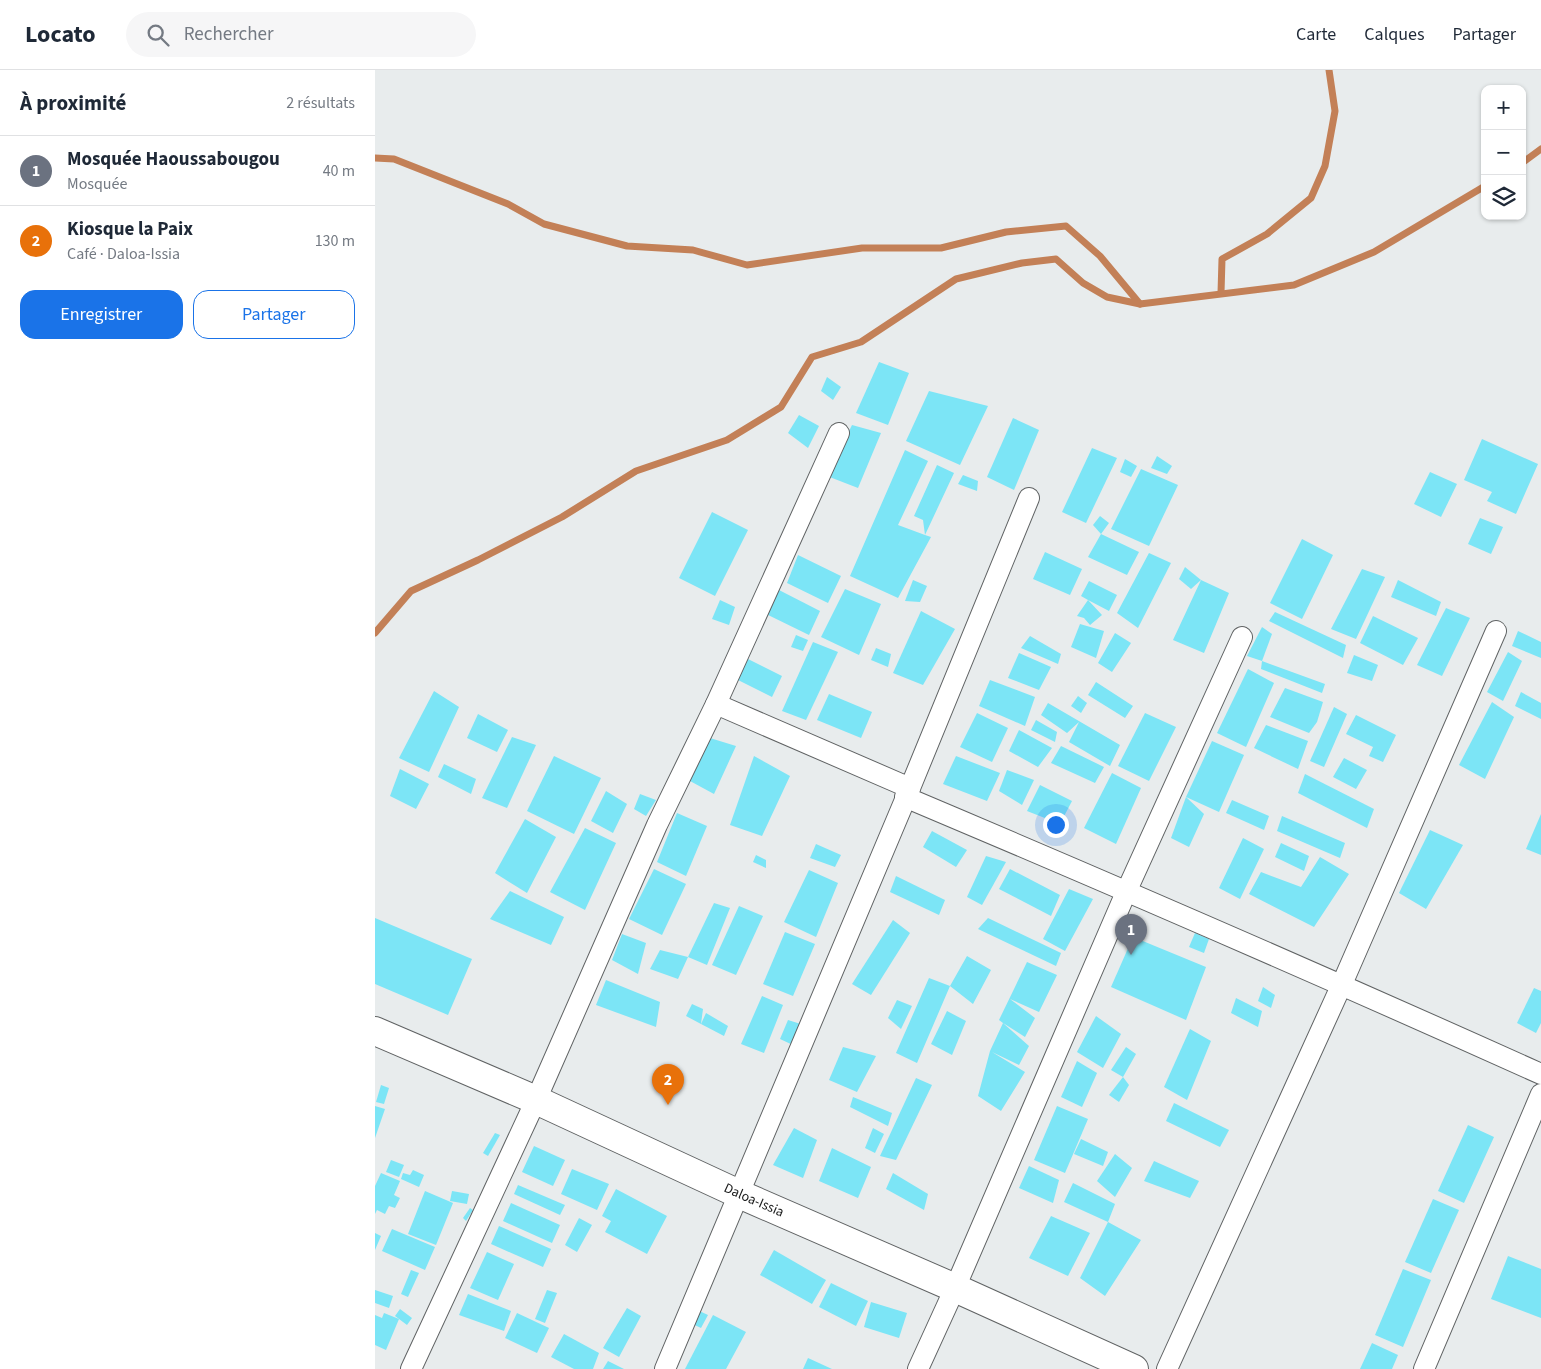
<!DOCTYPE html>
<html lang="fr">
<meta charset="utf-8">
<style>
:root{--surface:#fff;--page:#f6f6f7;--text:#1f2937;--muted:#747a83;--line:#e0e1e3;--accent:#1a73e8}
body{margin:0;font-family:"Source Sans 3",sans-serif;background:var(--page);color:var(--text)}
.controls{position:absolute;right:15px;top:15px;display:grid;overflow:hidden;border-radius:10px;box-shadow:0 1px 4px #0004}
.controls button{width:45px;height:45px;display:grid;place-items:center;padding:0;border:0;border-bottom:1px solid var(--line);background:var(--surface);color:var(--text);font:25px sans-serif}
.you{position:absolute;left:680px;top:754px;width:18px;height:18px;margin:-12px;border:4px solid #fff;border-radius:50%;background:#1a73e8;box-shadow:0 0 0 8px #1a73e833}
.badge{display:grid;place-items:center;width:32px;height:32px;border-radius:50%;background:var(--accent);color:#fff;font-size:16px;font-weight:700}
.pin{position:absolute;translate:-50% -41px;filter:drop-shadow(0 1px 2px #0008)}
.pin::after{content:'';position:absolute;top:26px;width:18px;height:15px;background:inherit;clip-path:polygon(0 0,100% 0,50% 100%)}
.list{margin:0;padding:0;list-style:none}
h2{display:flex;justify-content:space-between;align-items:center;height:65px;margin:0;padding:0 20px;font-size:21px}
h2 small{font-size:16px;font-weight:400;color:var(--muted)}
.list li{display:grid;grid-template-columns:32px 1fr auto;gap:15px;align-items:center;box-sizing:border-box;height:70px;padding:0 20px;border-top:1px solid var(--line)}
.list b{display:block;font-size:19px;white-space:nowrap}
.list p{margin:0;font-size:16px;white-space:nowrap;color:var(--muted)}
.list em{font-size:16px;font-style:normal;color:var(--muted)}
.actions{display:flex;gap:10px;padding:15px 20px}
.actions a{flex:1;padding:11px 0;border:1px solid var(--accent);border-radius:15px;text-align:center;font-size:18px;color:var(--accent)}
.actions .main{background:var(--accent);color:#fff}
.icon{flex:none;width:28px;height:28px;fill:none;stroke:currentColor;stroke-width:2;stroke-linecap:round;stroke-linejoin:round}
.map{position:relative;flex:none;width:1166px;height:1299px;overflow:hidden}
header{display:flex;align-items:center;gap:30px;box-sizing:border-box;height:70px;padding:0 25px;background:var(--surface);border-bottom:1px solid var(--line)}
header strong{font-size:24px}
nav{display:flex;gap:28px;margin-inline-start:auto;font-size:18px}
.search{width:350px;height:45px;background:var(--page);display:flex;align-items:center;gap:12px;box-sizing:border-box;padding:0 18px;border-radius:28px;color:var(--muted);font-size:19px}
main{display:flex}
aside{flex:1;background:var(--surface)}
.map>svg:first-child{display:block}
</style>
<header>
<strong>Locato</strong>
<div class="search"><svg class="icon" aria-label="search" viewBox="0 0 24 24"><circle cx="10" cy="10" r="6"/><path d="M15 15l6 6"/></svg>Rechercher</div>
<nav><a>Carte</a><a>Calques</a><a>Partager</a></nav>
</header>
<main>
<aside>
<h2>À proximité<small>2 résultats</small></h2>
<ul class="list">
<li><span class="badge" style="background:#6b7280">1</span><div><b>Mosquée Haoussabougou</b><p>Mosquée</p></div><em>40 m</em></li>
<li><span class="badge" style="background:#e8710a">2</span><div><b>Kiosque la Paix</b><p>Café · Daloa-Issia</p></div><em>130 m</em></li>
</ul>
<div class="actions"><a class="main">Enregistrer</a><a>Partager</a></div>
</aside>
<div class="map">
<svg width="1166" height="1299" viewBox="0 0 1166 1299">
<rect width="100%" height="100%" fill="#e8eced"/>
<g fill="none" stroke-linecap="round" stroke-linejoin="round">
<!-- stream -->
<g stroke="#c38057" stroke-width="7">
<polyline points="0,88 19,89 133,134 169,154 252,176 318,180 372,195 487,178 566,178 631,162 691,156 725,186 765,234"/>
<polyline points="1147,93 1166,79"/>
<polyline points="846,223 847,189 892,164 936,128 950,96 960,41 954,0"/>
<polyline points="0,563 36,521 103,490 187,447 261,401 352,370 406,337 437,287 486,272 581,209 647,193 681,189 708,213 732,227 765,234 919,215 999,182 1110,116"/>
</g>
</g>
<!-- building -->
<g fill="#7ce5f6">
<polygon points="504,292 534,303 513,355 481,343"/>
<polygon points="452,307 466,317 458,330 446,321"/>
<polygon points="554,321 613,336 585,395 531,371"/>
<polygon points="424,345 444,356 433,378 413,363"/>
<polygon points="638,348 664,360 639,420 612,407"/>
<polygon points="477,355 506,363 483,418 452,406"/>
<polygon points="1107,369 1163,394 1141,444 1112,431 1117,422 1089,410"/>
<polygon points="717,378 742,388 711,453 687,442"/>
<polygon points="530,380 553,391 523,455 550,465 548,450 539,446 562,395 579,403 550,465 556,467 523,528 475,506"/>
<polygon points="782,386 797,396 792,404 776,398"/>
<polygon points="750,389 762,396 756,407 745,402"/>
<polygon points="766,399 803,415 774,476 736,459"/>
<polygon points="1055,402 1082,414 1066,447 1039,434"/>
<polygon points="588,405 603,411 602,421 583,414"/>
<polygon points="337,442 373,460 340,526 304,508"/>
<polygon points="725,446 734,453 726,464 718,455"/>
<polygon points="1105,448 1128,457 1116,484 1093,474"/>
<polygon points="726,464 764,482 752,505 713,487"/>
<polygon points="927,469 958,485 927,549 895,533"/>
<polygon points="670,482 707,499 695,525 658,509"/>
<polygon points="774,483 796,493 763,558 742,543"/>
<polygon points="423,485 466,506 453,533 412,513"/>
<polygon points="810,497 826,510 816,519 804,509"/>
<polygon points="987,499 1010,507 981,569 956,559"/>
<polygon points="538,510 552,516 545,532 530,531"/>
<polygon points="826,510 854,523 829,583 798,570"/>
<polygon points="1023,510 1066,532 1061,546 1016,527"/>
<polygon points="714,511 742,525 734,541 713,530 727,545 715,555 709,548 702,546 713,530 706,526"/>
<polygon points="402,519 445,541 434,565 389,543"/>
<polygon points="470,519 506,534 484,585 446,567"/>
<polygon points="345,530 360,537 354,555 337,549"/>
<polygon points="1071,538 1095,548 1067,606 1042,595"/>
<polygon points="546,541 580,559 548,615 518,603"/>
<polygon points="900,542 971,575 968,588 894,551"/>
<polygon points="998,546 1043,568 1028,595 985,573"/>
<polygon points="705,554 729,561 721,588 696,577"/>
<polygon points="887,557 897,564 887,591 872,586"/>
<polygon points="1143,561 1166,572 1166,588 1137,576"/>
<polygon points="740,563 756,573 737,602 723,593"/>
<polygon points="421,565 433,570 428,581 416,577"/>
<polygon points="655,566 686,584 683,594 646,578"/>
<polygon points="438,572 463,582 431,650 407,641"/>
<polygon points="501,578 516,584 513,597 496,590"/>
<polygon points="1133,582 1147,591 1128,631 1112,622"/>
<polygon points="644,583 676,597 664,620 633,608"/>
<polygon points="979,585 1003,595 997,611 972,603"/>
<polygon points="371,588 407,606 397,627 361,609"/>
<polygon points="887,591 950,614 947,623 886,599"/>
<polygon points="873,599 899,613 871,677 842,663"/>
<polygon points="615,610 660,627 650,656 604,636"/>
<polygon points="721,612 758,636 750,648 713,625"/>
<polygon points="910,618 948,632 942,652 934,663 895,647"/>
<polygon points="59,621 84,637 54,702 24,688"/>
<polygon points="1146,622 1166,633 1166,649 1140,636"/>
<polygon points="454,624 497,642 486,668 442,650"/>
<polygon points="703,626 712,633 706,643 696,636"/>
<polygon points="1117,632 1139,647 1110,709 1084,695"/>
<polygon points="673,633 745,675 735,696 694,672 704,652 692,663 666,645"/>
<polygon points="959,637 972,644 949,697 935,691"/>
<polygon points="602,643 633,658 617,692 585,677"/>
<polygon points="770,643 801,657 774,711 743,696"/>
<polygon points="103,644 133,660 122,682 92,668"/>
<polygon points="981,645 1021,665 1008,692 994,686 998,677 971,664"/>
<polygon points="661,650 682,662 680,672 656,660"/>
<polygon points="891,655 933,671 923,699 879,678"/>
<polygon points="644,660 677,678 663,697 634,681"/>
<polygon points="137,667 161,675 132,738 107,728"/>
<polygon points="335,668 361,676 339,724 315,711"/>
<polygon points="837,671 869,685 844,742 811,727"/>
<polygon points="686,676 729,697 720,713 676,693"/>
<polygon points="179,686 226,708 199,764 152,741"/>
<polygon points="379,686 415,706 387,766 355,755"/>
<polygon points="581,686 625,703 612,731 568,714"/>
<polygon points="969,688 992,700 981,719 958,707"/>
<polygon points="69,694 101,709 96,724 63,707"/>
<polygon points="25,699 54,714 41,739 15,726"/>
<polygon points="632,700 659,710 647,735 624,721"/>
<polygon points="737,703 766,718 741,774 709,758"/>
<polygon points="930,704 999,739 992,758 923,723"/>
<polygon points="665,715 697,731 685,754 652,741"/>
<polygon points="231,721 252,734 238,763 216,751"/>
<polygon points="265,724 281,730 271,746 259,739"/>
<polygon points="811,727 829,744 814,777 796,768"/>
<polygon points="857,730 894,746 889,760 851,743"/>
<polygon points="302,743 332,756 311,806 282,792"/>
<polygon points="1166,744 1166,785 1151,779"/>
<polygon points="907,746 970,773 965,788 902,761"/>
<polygon points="150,749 181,767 152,823 120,803"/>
<polygon points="210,758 241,773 210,840 175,822"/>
<polygon points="1055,760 1088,775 1051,839 1024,823"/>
<polygon points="557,761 592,780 581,797 548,777"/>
<polygon points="868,768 889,779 865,829 844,818"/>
<polygon points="906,773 934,786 929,801 900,787"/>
<polygon points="441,774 466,785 460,797 435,788"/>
<polygon points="381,785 391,790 391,798 378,792"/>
<polygon points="611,786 631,792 607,835 592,827"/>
<polygon points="945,787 974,804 939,857 874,824 886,802 926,817"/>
<polygon points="279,799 311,814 287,865 254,849"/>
<polygon points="635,799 685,825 676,846 624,819"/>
<polygon points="434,800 463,813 441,867 409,852"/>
<polygon points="521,806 570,830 564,845 515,822"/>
<polygon points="694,819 718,829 690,881 668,869"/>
<polygon points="135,821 189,847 176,875 115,849"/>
<polygon points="339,833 355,838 332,895 313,887"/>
<polygon points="364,836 388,846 361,905 337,895"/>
<polygon points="0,848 97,889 73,945 0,914"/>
<polygon points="613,848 686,883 681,896 603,859"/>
<polygon points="518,850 535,863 496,925 477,914"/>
<polygon points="410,862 440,874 418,926 388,914"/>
<polygon points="820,863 834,869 829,883 814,877"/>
<polygon points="247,864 271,873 263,904 237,890"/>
<polygon points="758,867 831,897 811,950 736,917"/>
<polygon points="285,880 313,887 303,909 275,899"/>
<polygon points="592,886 616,900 598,934 575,916 542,993 521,983 554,908 575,916"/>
<polygon points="652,892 682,905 664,942 635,929 660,948 650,967 628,953 654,976 644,995 617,982 650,1002 626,1041 603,1026 615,981 628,953 624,950"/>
<polygon points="231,910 285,932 281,957 221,935"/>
<polygon points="888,917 900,925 896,938 883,931"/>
<polygon points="1159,918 1166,921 1166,953 1161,963 1142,953"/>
<polygon points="387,926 408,935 389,983 366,974"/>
<polygon points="861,928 887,941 883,957 856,943"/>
<polygon points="522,930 537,936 526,959 513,948"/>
<polygon points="317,934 328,939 326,954 311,946"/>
<polygon points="572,941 591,951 577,985 556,974"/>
<polygon points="331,943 353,956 349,966 326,954"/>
<polygon points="721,946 746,964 728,998 702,982"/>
<polygon points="413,950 429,955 420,976 405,969"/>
<polygon points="815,959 836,971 812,1030 789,1017"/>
<polygon points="468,977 501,986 482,1022 454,1010"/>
<polygon points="751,977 761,984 748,1007 736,1000"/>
<polygon points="702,991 722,1003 707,1037 686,1027"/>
<polygon points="748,1007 754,1015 744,1032 734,1025"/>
<polygon points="541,1008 557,1015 521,1090 505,1086"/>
<polygon points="6,1015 14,1018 9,1034 1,1032"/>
<polygon points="478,1027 517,1043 513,1056 475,1037"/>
<polygon points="799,1033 854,1060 845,1077 791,1051"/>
<polygon points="0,1036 10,1039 0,1068"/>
<polygon points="682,1036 713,1049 690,1103 659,1090"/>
<polygon points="1093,1055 1119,1067 1089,1133 1063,1121"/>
<polygon points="419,1058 442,1070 428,1108 398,1095"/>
<polygon points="498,1058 509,1064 500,1083 490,1078"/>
<polygon points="120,1063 125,1065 113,1086 108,1083"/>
<polygon points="706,1069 733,1082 728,1096 699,1084"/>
<polygon points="159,1076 190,1090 178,1116 147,1102"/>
<polygon points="457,1078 496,1097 483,1128 444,1111"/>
<polygon points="740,1084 757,1098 740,1127 722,1111"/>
<polygon points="16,1090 29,1095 24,1107 11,1102"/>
<polygon points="779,1091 824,1111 815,1128 769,1111"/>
<polygon points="654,1096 684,1110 678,1133 644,1118"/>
<polygon points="197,1099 234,1114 222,1140 186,1124"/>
<polygon points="38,1100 49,1105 44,1117 26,1109 28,1103 35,1105"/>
<polygon points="6,1103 25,1111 19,1125 25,1128 20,1138 14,1136 10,1144 2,1140 0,1144 0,1116"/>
<polygon points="518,1103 553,1124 549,1140 511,1119"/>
<polygon points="698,1113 740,1134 733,1152 766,1170 730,1226 705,1208 733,1152 689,1132"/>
<polygon points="143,1115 190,1135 185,1145 139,1124"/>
<polygon points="241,1119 292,1146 272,1184 230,1162 236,1151 227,1146"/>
<polygon points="50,1121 78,1133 61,1175 33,1164"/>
<polygon points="77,1121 94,1124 92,1134 75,1131"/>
<polygon points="1058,1129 1084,1140 1056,1203 1030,1192"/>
<polygon points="136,1133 185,1155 177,1173 128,1151"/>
<polygon points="95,1138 98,1140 91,1151 88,1148"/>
<polygon points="676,1146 715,1163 693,1206 654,1188"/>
<polygon points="204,1148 217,1155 202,1182 190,1175"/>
<polygon points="124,1156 176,1179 168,1197 116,1174"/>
<polygon points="17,1159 60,1177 50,1200 7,1181"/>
<polygon points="0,1163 6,1166 0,1180"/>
<polygon points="399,1180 451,1210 437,1234 385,1205"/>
<polygon points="112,1182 139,1194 123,1230 95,1218"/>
<polygon points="1133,1186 1166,1199 1166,1248 1116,1229"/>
<polygon points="1028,1199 1056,1210 1028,1277 1000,1265"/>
<polygon points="36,1200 44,1203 33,1227 26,1224"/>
<polygon points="456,1213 493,1231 481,1256 444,1237"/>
<polygon points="0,1220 18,1226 14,1238 0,1233"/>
<polygon points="172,1220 182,1223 170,1253 160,1249"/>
<polygon points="93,1224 136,1241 129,1261 84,1245"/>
<polygon points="496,1232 532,1243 524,1268 489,1257"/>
<polygon points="252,1238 266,1246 244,1287 228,1278"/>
<polygon points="318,1238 333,1245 326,1258 311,1251"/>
<polygon points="25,1239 37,1248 32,1255 20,1246"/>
<polygon points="9,1243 24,1249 11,1280 0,1275 0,1245 7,1248"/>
<polygon points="142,1243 174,1258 162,1283 130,1268"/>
<polygon points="338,1245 371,1262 351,1299 310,1299"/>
<polygon points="189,1264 224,1283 218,1299 199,1299 176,1287"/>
<polygon points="997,1273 1023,1285 1017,1299 985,1299"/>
<polygon points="433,1288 457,1299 428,1299"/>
<polygon points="233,1291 249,1299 228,1299"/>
</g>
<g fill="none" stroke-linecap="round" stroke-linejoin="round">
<!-- minor casing -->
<g stroke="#606364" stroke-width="22">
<g id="minor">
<polyline points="341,634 535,718"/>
<path d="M530,727C743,817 955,909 1166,1004"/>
<polyline points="36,1299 161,1030 282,755 341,634 464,363"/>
<polyline points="290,1299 535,718 654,428"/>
<polyline points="543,1299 580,1218 752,820 867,567"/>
<polyline points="792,1299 967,914 1121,561"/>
<polyline points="1049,1299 1166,1024"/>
</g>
</g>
<!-- primary casing -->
<g stroke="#606364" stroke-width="30">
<g id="primary">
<path id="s1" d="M0,961L161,1030L364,1124L580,1218L759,1299"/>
</g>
</g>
<!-- minor -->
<use href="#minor" stroke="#fff" stroke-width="20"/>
<!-- primary -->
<use href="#primary" stroke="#fff" stroke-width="28"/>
</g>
<g text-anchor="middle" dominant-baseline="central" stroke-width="4.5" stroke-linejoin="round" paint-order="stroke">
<!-- street labels -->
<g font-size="14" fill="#181919" stroke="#f6f9fa">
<text stroke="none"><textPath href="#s1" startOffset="415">Daloa-Issia</textPath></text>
</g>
</g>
</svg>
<div class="controls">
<button>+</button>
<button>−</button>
<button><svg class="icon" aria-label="layers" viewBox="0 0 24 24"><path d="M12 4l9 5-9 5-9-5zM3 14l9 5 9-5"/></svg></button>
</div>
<div class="you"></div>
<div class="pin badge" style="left:756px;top:885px;background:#6b7280">1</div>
<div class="pin badge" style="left:293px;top:1035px;background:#e8710a">2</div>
</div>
</main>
